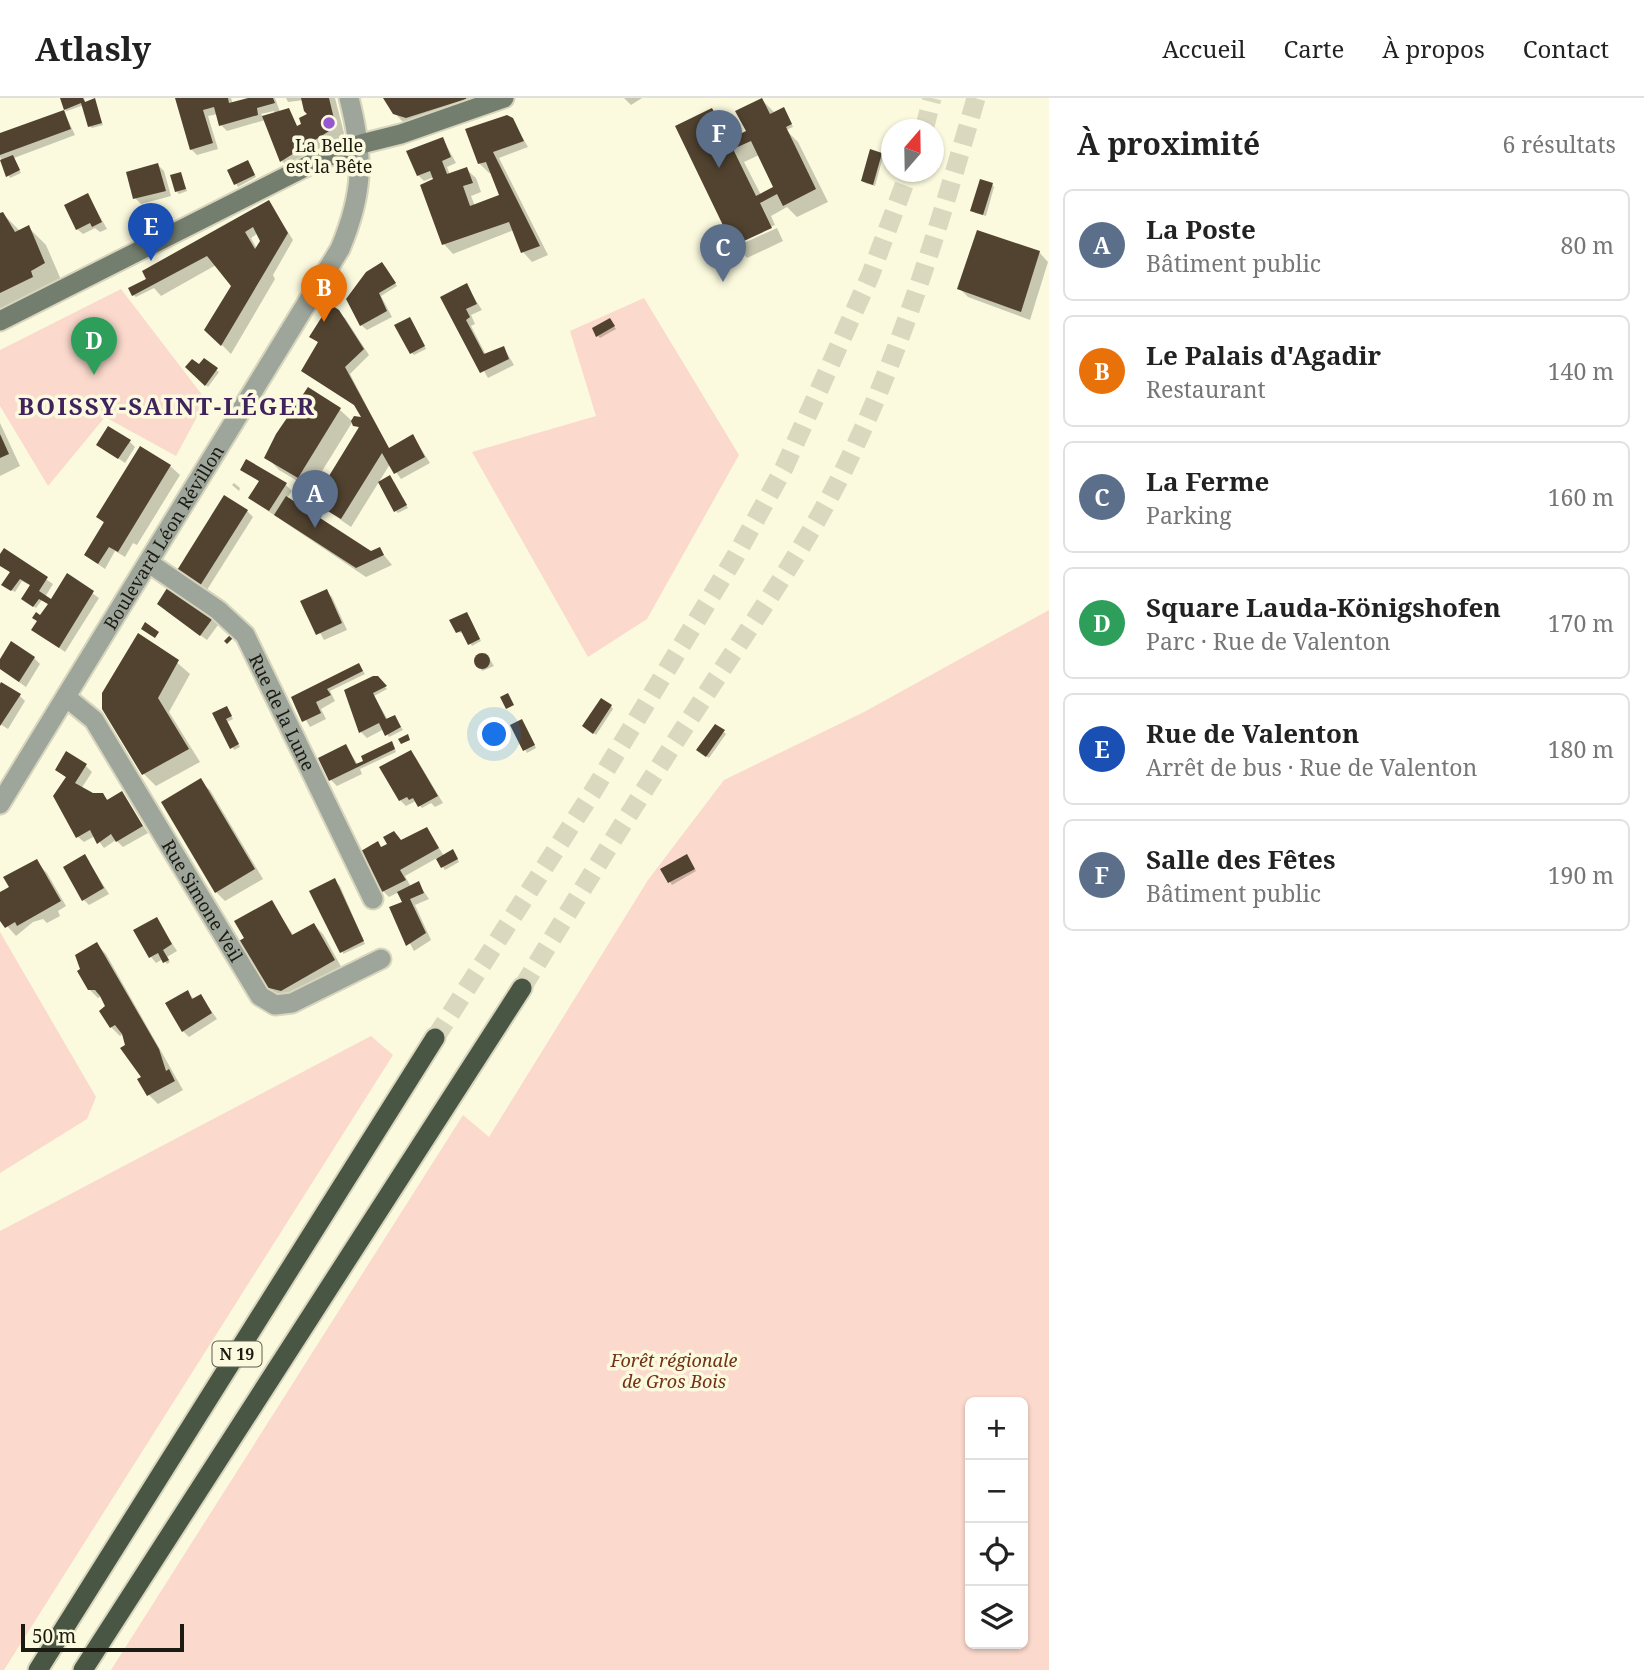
<!DOCTYPE html>
<html lang="fr">
<meta charset="utf-8">
<style>
:root{--surface:#fff;--page:#f2f2f2;--text:#222;--muted:#767676;--line:#e0e0e0;--accent:#ea580c}
body{margin:0;font-family:"Noto Serif",serif;background:var(--page);color:var(--text)}
.controls{position:absolute;right:21px;bottom:21px;display:grid;overflow:hidden;border-radius:10px;box-shadow:0 2px 5px #0004}
.controls button{width:63px;height:63px;display:grid;place-items:center;padding:0;border:0;border-bottom:2px solid var(--line);background:var(--surface);color:var(--text);font:35px sans-serif}
.compass{position:absolute;left:881px;top:21px;width:63px;height:63px;border-radius:50%;background:var(--surface);box-shadow:0 2px 5px #0004;rotate:20deg}
.scale{position:absolute;left:21px;bottom:18px;width:163px;box-sizing:border-box;padding-left:7px;border:4px solid #1c1b11;border-top:0;font-size:19px;line-height:24px;white-space:nowrap;color:#1c1b11;-webkit-text-stroke:5px #fbfade;paint-order:stroke}
.you{position:absolute;left:495px;top:637px;width:24px;height:24px;margin:-18px;border:5px solid #fff;border-radius:50%;background:#1a73e8;box-shadow:0 0 0 10px #1a73e833}
.badge{display:grid;place-items:center;width:46px;height:46px;border-radius:50%;background:var(--accent);color:#fff;font-size:23px;font-weight:700}
.pin{position:absolute;translate:-50% -58px;filter:drop-shadow(0 2px 4px #0008)}
.pin::after{content:'';position:absolute;top:37px;width:24px;height:21px;background:inherit;clip-path:polygon(0 0,100% 0,50% 100%)}
.list{margin:0;padding:0;list-style:none}
h2{display:flex;justify-content:space-between;align-items:center;height:91px;margin:0;padding:0 28px;font-size:30px}
h2 small{font-size:23px;font-weight:400;color:var(--muted)}
.list li{display:grid;grid-template-columns:46px 1fr auto;gap:21px;align-items:center;box-sizing:border-box;height:112px;margin:0 14px 14px;padding:0 14px;border:2px solid var(--line);border-radius:10px}
.list b{display:block;font-size:26px;white-space:nowrap}
.list p{margin:0;font-size:23px;white-space:nowrap;color:var(--muted)}
.list em{font-size:23px;font-style:normal;color:var(--muted)}
.icon{flex:none;width:38px;height:38px;fill:none;stroke:currentColor;stroke-width:2;stroke-linecap:round;stroke-linejoin:round}
.map{position:relative;flex:none;width:1049px;height:1572px;overflow:hidden}
header{display:flex;align-items:center;gap:42px;box-sizing:border-box;height:98px;padding:0 35px;background:var(--surface);border-bottom:2px solid var(--line)}
header strong{font-size:33px}
nav{display:flex;gap:38px;margin-inline-start:auto;font-size:24px}
main{display:flex}
aside{flex:1;background:var(--surface)}
.map>svg:first-child{display:block}
</style>
<header>
<strong>Atlasly</strong>
<nav><a>Accueil</a><a>Carte</a><a>À propos</a><a>Contact</a></nav>
</header>
<main>
<div class="map">
<svg width="1049" height="1572" viewBox="0 0 1049 1572">
<rect width="100%" height="100%" fill="#fbfade"/>
<!-- green -->
<g fill="#fbd9cd" fill-rule="evenodd">
<polygon points="121,191 206,302 176,358 105,319 48,388 0,308 0,252"/>
<polygon points="644,200 739,357 647,521 588,559 472,354 596,318 570,233"/>
<path d="M1049,512V1572H111L463,1017L489,1039L648,782L724,682L864,614ZM970,1304H1023V1546H970Z"/>
<polygon points="0,834 96,999 87,1021 0,1075"/>
<polygon points="371,938 393,957 4,1572 0,1572 0,1133"/>
</g>
<!-- shadow -->
<g fill="#0003" fill-rule="evenodd">
<polygon points="62,0 84,0 86,6 94,2 103,27 92,30 89,28 84,7 64,14 75,37 14,60 21,75 10,80 0,59 0,37 66,13"/>
<path d="M177,0H231L233,6L255,0H275L280,14L288,12L298,30L309,17L304,2L288,4L286,0H335L344,35L343,39L291,72L282,63L265,22L227,33L221,27L218,16L208,18L218,51L197,57L191,51ZM274,13L275,16L263,19L261,16Z"/>
<polygon points="385,0 505,0 448,18 440,10 442,16 413,25 402,23 390,10"/>
<polygon points="624,0 642,0 631,7"/>
<path d="M762,2L775,15L786,14L793,29L786,32L798,44L828,104L797,119L787,109L771,118L775,127L737,144V148L777,130L783,143L747,160L735,147L712,12L724,25L733,42L748,34ZM759,57L776,90L761,97L744,64Z"/>
<polygon points="512,22 528,49 499,60 548,157 532,164 523,154 514,132 453,156 444,146 422,88 437,82 434,79 424,83 418,77 443,41 456,65 447,69 450,77 466,71 476,80 481,94 471,98 475,108 501,98 492,74 489,75 479,65"/>
<polygon points="881,56 883,59 875,88 865,85 863,83"/>
<polygon points="250,66 256,79 238,89 229,73"/>
<polygon points="158,67 164,73 171,98 141,106 135,100"/>
<polygon points="181,76 187,93 179,96 176,93"/>
<polygon points="992,86 994,89 986,118 975,115 972,113"/>
<polygon points="88,97 107,131 100,134 95,130 83,136 77,131"/>
<path d="M269,104L293,142L273,177L275,181L231,256L207,232L233,188L216,167L161,198L154,190L136,199L133,197L148,182ZM258,135L262,143L257,151L251,140Z"/>
<polygon points="3,116 20,133 28,129 46,147 62,184 0,222 0,117"/>
<polygon points="1039,154 1048,164 1030,222 968,199 959,190"/>
<polygon points="385,168 397,188 381,198 392,219 367,232 361,227"/>
<polygon points="466,187 482,212 471,217 475,226 471,228 486,257 504,250 514,267 488,280 442,199"/>
<polygon points="330,208 345,220 369,257 350,276 389,351 413,338 430,365 401,381 390,366 351,429 315,404 360,332 353,323 311,391 279,372 267,359 277,337 308,292 340,312 353,324 355,320 365,322 357,309 303,272 320,245 311,239"/>
<polygon points="412,223 426,251 414,257 412,255"/>
<polygon points="612,225 616,231 600,240 598,238"/>
<polygon points="204,262 219,274 208,289 188,269 200,269"/>
<polygon points="0,325 20,368 0,378"/>
<polygon points="129,343 135,349 125,365 99,347"/>
<polygon points="247,364 286,387 292,393 287,400 370,455 379,451 392,467 366,479 256,405 251,399 260,384 242,371"/>
<polygon points="170,368 180,377 137,447 133,445 125,459 115,453 105,471 92,462 86,457 105,426 98,419"/>
<polygon points="392,382 408,410 398,415 396,413"/>
<polygon points="234,385 240,390 239,393 232,387"/>
<polygon points="247,413 253,419 205,495 185,480"/>
<polygon points="4,453 53,486 45,499 51,504 68,478 99,500 65,554 33,531 49,507 42,502 36,510 25,503 31,488 22,483 15,494 6,489 11,475 0,467"/>
<polygon points="326,493 332,499 347,532 324,542 303,504"/>
<polygon points="165,512 212,521 218,527 207,542"/>
<polygon points="469,518 481,543 472,548 463,535 457,534"/>
<polygon points="138,537 158,548 190,576 169,614 200,664 156,688 144,676"/>
<polygon points="486,555 494,568 482,573 475,561"/>
<polygon points="34,560 40,566 26,589 0,571 0,564"/>
<polygon points="359,567 365,576 330,593 335,603 321,611 326,621 310,629 293,600"/>
<polygon points="377,580 387,591 374,598 388,622 395,619 403,632 389,639 384,631 367,640 361,634"/>
<polygon points="0,590 19,597 25,603 8,631 0,626"/>
<polygon points="611,608 613,611 596,637 587,630"/>
<polygon points="227,610 233,621 227,624 240,649 234,652 215,616"/>
<polygon points="524,626 536,650 527,655 512,628"/>
<polygon points="724,634 726,636 709,660 701,654"/>
<polygon points="346,648 358,667 394,648 396,654 360,671 362,676 337,688 331,682"/>
<polygon points="411,654 416,660 443,705 435,709 431,705 422,710 416,703 406,708 400,702"/>
<polygon points="86,668 92,674 81,691 92,697 103,697 109,703 122,696 148,735 123,749 116,742 104,750 95,738 84,744 78,739 67,680 57,672"/>
<polygon points="200,683 210,692 263,781 225,803 216,794"/>
<polygon points="427,731 444,758 455,755 459,764 445,772 437,760 405,778 411,789 418,785 429,801 415,807 431,842 414,853 391,810 404,805 399,794 389,799 383,793 382,750"/>
<polygon points="85,758 109,796 89,807 83,801"/>
<polygon points="689,761 696,773 672,787 662,772"/>
<polygon points="38,766 47,775 66,808 58,813 60,818 47,825 43,821 33,824 16,838 0,820 0,796"/>
<polygon points="334,782 340,788 365,846 343,856"/>
<polygon points="271,804 294,838 314,827 323,836 343,872 291,902 276,897 266,888 247,840"/>
<polygon points="156,821 177,853 167,859 170,864 167,866 163,861 156,865 151,859"/>
<polygon points="97,847 106,856 183,992 158,1006 149,997 142,977 122,950 129,947 123,936 120,938 111,929 102,898 98,900 89,891"/>
<polygon points="187,894 194,901 201,898 217,921 189,939 183,933"/>
</g>
<!-- building -->
<g fill="#524330" fill-rule="evenodd">
<polygon points="60,0 83,0 85,4 95,0 102,25 88,29 81,5 64,12"/>
<polygon points="175,0 228,0 229,5 248,0 273,0 275,5 257,10 258,17 219,28 214,9 203,12 213,45 190,52"/>
<polygon points="301,0 329,0 335,25 334,30 280,64 262,18 289,10 297,28 301,26 299,20 307,16 304,13"/>
<polygon points="383,0 466,0 466,1 406,20 393,16"/>
<path d="M762,0L770,16L784,9L792,26L786,29L816,91L783,108L777,96L760,105L772,130L733,148L675,28L712,10L728,42L746,33L735,13ZM751,43L773,89L756,98L733,51Z"/>
<polygon points="64,12 71,31 0,57 0,35"/>
<polygon points="507,17 513,20 524,43 493,54 540,148 521,155 509,124 442,147 420,87 433,81 430,73 417,78 406,53 443,39 451,59 442,63 447,76 467,69 473,85 463,88 470,108 499,97 486,64 478,66 465,31"/>
<polygon points="870,51 882,55 873,87 861,83"/>
<polygon points="13,57 20,72 6,79 0,62"/>
<polygon points="248,62 255,77 234,87 227,72"/>
<polygon points="158,65 166,93 133,101 126,74"/>
<polygon points="181,74 186,91 175,94 170,77"/>
<polygon points="980,81 993,85 983,117 970,113"/>
<polygon points="88,95 102,124 92,129 90,125 76,132 64,107"/>
<path d="M269,102L288,135L221,248L204,232L231,188L207,158L132,198L128,190L146,181L142,173ZM253,129L260,143L255,151L245,134Z"/>
<polygon points="3,114 15,134 29,127 45,165 31,173 33,179 0,195 0,115"/>
<polygon points="977,132 1040,153 1021,214 957,191"/>
<polygon points="382,164 396,185 379,195 387,213 360,228 346,201 366,174"/>
<polygon points="467,185 477,206 466,211 470,219 466,222 484,256 504,248 509,261 480,275 440,199"/>
<polygon points="330,206 339,212 364,251 345,269 389,350 413,336 425,359 394,376 382,355 341,421 313,404 359,329 353,328 351,323 354,318 361,319 354,307 301,273 318,244 309,239"/>
<polygon points="410,219 425,248 410,256 394,227"/>
<polygon points="610,220 615,228 596,239 592,230"/>
<polygon points="204,260 218,270 205,288 185,269 192,261 199,266"/>
<polygon points="308,289 341,310 298,380 264,360 276,336"/>
<polygon points="108,328 131,342 118,361 96,347"/>
<polygon points="0,336 9,356 0,360"/>
<polygon points="140,348 171,367 118,454 109,449 98,466 84,457 104,424 96,419"/>
<polygon points="246,361 287,385 269,413 248,400 259,383 240,372"/>
<polygon points="390,377 407,407 394,414 378,384"/>
<polygon points="224,397 248,412 198,491 176,474"/>
<polygon points="286,398 371,453 380,449 384,457 356,470 274,417"/>
<polygon points="4,450 48,479 39,493 51,501 67,475 94,493 59,550 31,532 37,523 32,520 36,514 40,517 48,506 39,501 33,509 21,501 30,487 20,481 11,493 1,487 10,474 0,468 0,456"/>
<polygon points="169,487 213,520 200,538 157,506"/>
<polygon points="327,491 342,525 316,537 300,503"/>
<polygon points="467,514 480,541 468,547 461,533 456,535 449,522"/>
<polygon points="145,524 159,534 155,540 141,531"/>
<polygon points="138,535 179,562 158,600 189,651 142,677 102,611 102,595"/>
<polygon points="231,536 234,539 227,546 224,543"/>
<polygon points="11,543 35,559 19,584 0,571 0,561"/>
<circle cx="482" cy="563" r="8"/>
<polygon points="359,565 363,573 327,591 331,597 316,604 321,615 302,624 291,599"/>
<polygon points="373,578 378,578 387,588 373,595 386,621 395,617 401,629 385,638 379,625 359,635 344,592"/>
<polygon points="1,584 21,596 0,628 0,586"/>
<polygon points="508,595 514,607 506,611 500,599"/>
<polygon points="601,600 612,607 593,636 582,628"/>
<polygon points="227,608 232,618 226,621 239,646 230,651 212,615"/>
<polygon points="522,621 535,647 523,653 510,627"/>
<polygon points="715,626 725,632 706,659 696,652"/>
<polygon points="408,636 410,642 401,646 398,641"/>
<polygon points="392,643 395,651 329,683 318,660 346,646 356,666 363,663 361,658"/>
<polygon points="411,652 438,698 418,709 413,700 409,702 407,699 399,703 379,669"/>
<polygon points="66,653 87,666 75,685 93,695 103,695 107,702 122,693 143,728 116,744 111,736 97,746 90,732 76,740 53,698 66,679 55,672"/>
<polygon points="201,680 255,771 215,795 161,704"/>
<polygon points="427,729 439,750 400,772 406,782 382,794 361,753 378,743 381,749 387,746 383,739 394,733 401,742"/>
<polygon points="453,751 458,761 441,770 436,761"/>
<polygon points="85,756 104,790 82,803 63,769"/>
<polygon points="687,756 695,771 668,785 660,771"/>
<polygon points="37,761 61,803 17,828 15,824 5,830 0,823 0,794 9,789 3,779"/>
<polygon points="335,780 364,843 340,855 309,793"/>
<polygon points="419,783 424,795 410,801 426,835 406,848 389,809 402,804 397,794"/>
<polygon points="272,802 292,837 314,825 335,862 281,893 265,889 239,843 244,840 234,823"/>
<polygon points="157,819 172,846 163,852 169,862 163,865 158,855 149,860 133,832"/>
<polygon points="97,844 159,951 166,973 169,971 175,983 147,998 137,981 141,979 120,950 125,947 122,936 115,927 110,930 99,913 105,908 100,898 95,892 88,892 77,873 80,871 75,857"/>
<polygon points="188,892 192,901 201,896 212,915 182,934 165,905"/>
</g>
<g fill="none" stroke-linecap="round" stroke-linejoin="round">
<!-- trunk-tunnel -->
<g stroke="#dad9bf" stroke-width="19" stroke-dasharray="19 10" stroke-linecap="butt">
<polyline points="924,32 932,0"/>
<path d="M522,890C580,795 638,700 699,607C751,526 809,446 850,359C905,243 941,122 976,0"/>
<polyline points="435,940 592,695 735,459 784,370 870,178 909,74"/>
</g>
<!-- minor casing -->
<g stroke="#d7d6bd" stroke-width="23">
<g id="minor">
<path id="s1" d="M149,465L218,512L245,537L373,801"/>
<path id="s2" d="M66,599L94,622L260,898L275,907L292,905L381,861"/>
<path id="s3" d="M0,706L340,151C364,94 364,58 349,0"/>
</g>
</g>
<!-- secondary casing -->
<g stroke="#d7d6bd" stroke-width="23">
<polyline id="secondary" points="0,223 317,63 361,46 401,36 504,0"/>
</g>
<!-- trunk casing -->
<g stroke="#d7d6bd" stroke-width="23">
<g id="trunk">
<polyline points="38,1572 435,940"/>
<polyline points="83,1572 522,890"/>
</g>
</g>
<!-- minor -->
<use href="#minor" stroke="#9ea59b" stroke-width="19"/>
<!-- secondary -->
<use href="#secondary" stroke="#747e6f" stroke-width="19"/>
<!-- trunk -->
<use href="#trunk" stroke="#495644" stroke-width="19"/>
</g>
<!-- markers -->
<circle fill="#9558cf" stroke="#fbfade" stroke-width="2.5" cx="329" cy="25" r="7"/>
<g text-anchor="middle" dominant-baseline="central" stroke-width="7" stroke-linejoin="round" paint-order="stroke">
<!-- shield labels -->
<rect fill="#fbfade" stroke="#5f5e4e" stroke-width="2" x="212.5" y="1243.5" width="49" height="25" rx="5"/>
<g font-size="16" font-weight="bold" fill="#1c1b11">
<text x="237" y="1256">N 19</text>
</g>
<!-- poi labels -->
<g font-size="18" fill="#1c1b11" stroke="#fbfade">
<text x="329" y="47">La Belle<tspan x="329" dy="21">est la Bête</tspan></text>
</g>
<!-- street labels -->
<g font-size="18" fill="#1c1b11" stroke="#fbfade">
<text stroke="none"><textPath href="#s3" startOffset="313">Boulevard Léon Révillon</textPath></text>
<text stroke="none"><textPath href="#s1" startOffset="206">Rue de la Lune</textPath></text>
<text stroke="none"><textPath href="#s2" startOffset="247">Rue Simone Veil</textPath></text>
</g>
<!-- park labels -->
<g font-size="18" font-style="italic" fill="#733117" stroke="#fbfade">
<text x="674" y="1262">Forêt régionale<tspan x="674" dy="21">de Gros Bois</tspan></text>
</g>
<!-- district labels -->
<g font-size="24" font-weight="bold" letter-spacing="2" fill="#40235c" stroke="#fbfade">
<text x="167" y="307">BOISSY-SAINT-LÉGER</text>
</g>
</g>
</svg>
<div class="controls">
<button>+</button>
<button>−</button>
<button><svg class="icon" aria-label="locate" viewBox="0 0 24 24"><circle cx="12" cy="12" r="6"/><path d="M12 2v4M12 18v4M2 12h4M18 12h4"/></svg></button>
<button><svg class="icon" aria-label="layers" viewBox="0 0 24 24"><path d="M12 4l9 5-9 5-9-5zM3 14l9 5 9-5"/></svg></button>
</div>
<svg class="compass" viewBox="-18 -18 36 36"><path d="M0-13l5 13h-10z" fill="#e53935"/><path d="M0 13l5-13h-10z" fill="#767676"/></svg>
<div class="scale">50 m</div>
<div class="you"></div>
<div class="pin badge" style="left:315px;top:430px;background:#5c6f8a">A</div>
<div class="pin badge" style="left:324px;top:224px;background:#e8710a">B</div>
<div class="pin badge" style="left:723px;top:184px;background:#5c6f8a">C</div>
<div class="pin badge" style="left:94px;top:277px;background:#2e9e5b">D</div>
<div class="pin badge" style="left:151px;top:163px;background:#1a4fb4">E</div>
<div class="pin badge" style="left:719px;top:70px;background:#5c6f8a">F</div>
</div>
<aside>
<h2>À proximité<small>6 résultats</small></h2>
<ul class="list">
<li><span class="badge" style="background:#5c6f8a">A</span><div><b>La Poste</b><p>Bâtiment public</p></div><em>80 m</em></li>
<li><span class="badge" style="background:#e8710a">B</span><div><b>Le Palais d'Agadir</b><p>Restaurant</p></div><em>140 m</em></li>
<li><span class="badge" style="background:#5c6f8a">C</span><div><b>La Ferme</b><p>Parking</p></div><em>160 m</em></li>
<li><span class="badge" style="background:#2e9e5b">D</span><div><b>Square Lauda-Königshofen</b><p>Parc · Rue de Valenton</p></div><em>170 m</em></li>
<li><span class="badge" style="background:#1a4fb4">E</span><div><b>Rue de Valenton</b><p>Arrêt de bus · Rue de Valenton</p></div><em>180 m</em></li>
<li><span class="badge" style="background:#5c6f8a">F</span><div><b>Salle des Fêtes</b><p>Bâtiment public</p></div><em>190 m</em></li>
</ul>
</aside>
</main>
